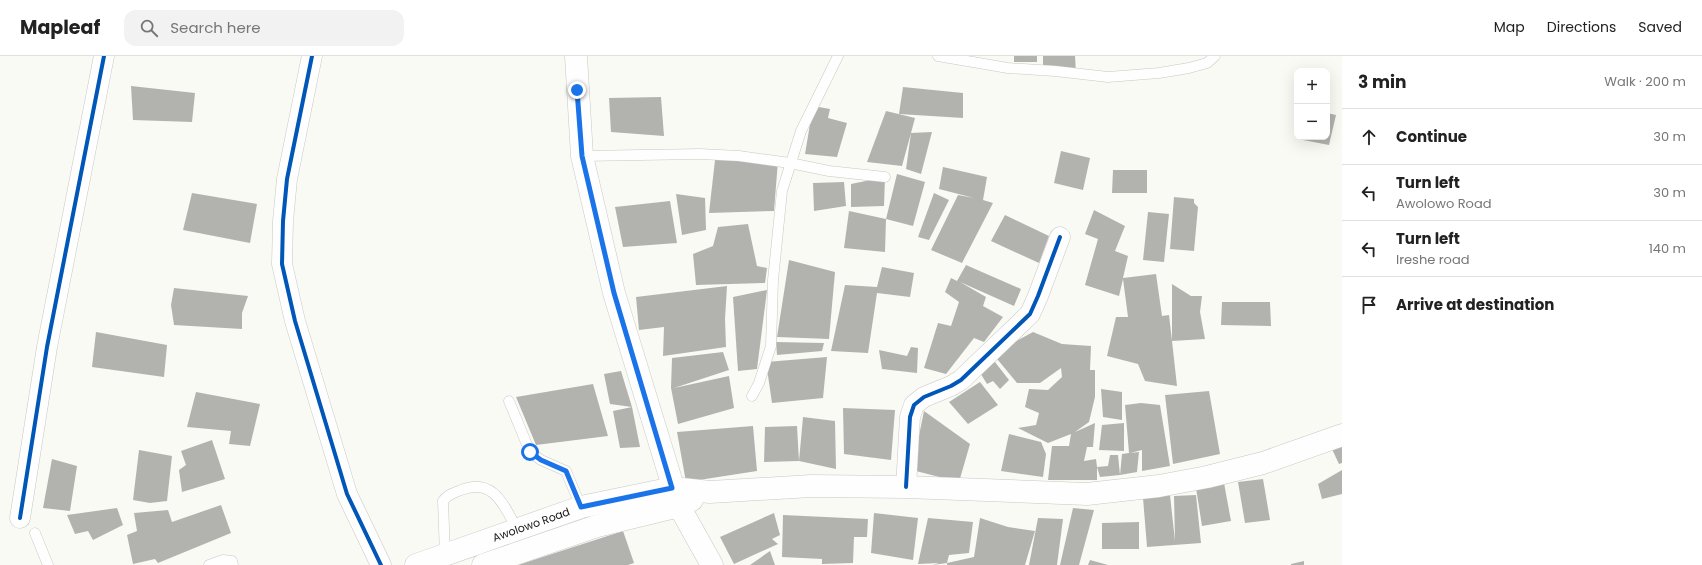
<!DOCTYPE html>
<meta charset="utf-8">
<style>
:root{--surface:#fff;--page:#f2f2f2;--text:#222;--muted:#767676;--line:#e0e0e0}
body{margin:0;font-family:Poppins,sans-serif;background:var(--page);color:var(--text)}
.controls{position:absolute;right:12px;top:12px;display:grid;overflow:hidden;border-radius:8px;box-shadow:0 4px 16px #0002}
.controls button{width:36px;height:36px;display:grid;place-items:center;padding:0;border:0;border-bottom:1px solid var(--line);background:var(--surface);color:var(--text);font:20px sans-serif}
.stop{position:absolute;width:12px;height:12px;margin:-9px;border:3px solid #1a73e8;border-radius:50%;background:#fff}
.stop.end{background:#1a73e8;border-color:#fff;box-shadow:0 1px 4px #0008}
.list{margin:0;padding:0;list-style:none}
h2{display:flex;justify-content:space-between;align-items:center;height:52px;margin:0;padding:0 16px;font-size:17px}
h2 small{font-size:13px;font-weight:400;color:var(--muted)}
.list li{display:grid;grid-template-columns:26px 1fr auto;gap:12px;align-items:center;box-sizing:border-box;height:56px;padding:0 16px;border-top:1px solid var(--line)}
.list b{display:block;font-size:15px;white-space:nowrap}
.list p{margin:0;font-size:13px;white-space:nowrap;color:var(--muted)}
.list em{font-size:13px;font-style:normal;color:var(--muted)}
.icon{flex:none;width:22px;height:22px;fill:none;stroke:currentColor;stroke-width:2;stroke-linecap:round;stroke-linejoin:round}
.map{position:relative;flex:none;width:1342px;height:509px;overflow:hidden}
header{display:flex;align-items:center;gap:24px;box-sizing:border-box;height:56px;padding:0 20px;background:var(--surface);border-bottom:1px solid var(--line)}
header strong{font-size:19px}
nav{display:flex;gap:22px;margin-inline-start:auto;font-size:14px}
.search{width:280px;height:36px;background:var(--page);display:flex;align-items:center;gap:10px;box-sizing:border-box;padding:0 14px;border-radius:12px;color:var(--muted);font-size:15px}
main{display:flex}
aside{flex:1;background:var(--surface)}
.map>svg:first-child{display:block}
</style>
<header>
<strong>Mapleaf</strong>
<div class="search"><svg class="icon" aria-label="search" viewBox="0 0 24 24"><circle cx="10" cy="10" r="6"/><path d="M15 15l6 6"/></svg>Search here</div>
<nav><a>Map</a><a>Directions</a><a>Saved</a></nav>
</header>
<main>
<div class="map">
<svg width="1342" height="509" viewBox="0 0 1342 509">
<rect width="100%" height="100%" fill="#fafaf5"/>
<!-- building -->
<g fill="#b2b2af">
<rect x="1014" y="0" width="23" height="6"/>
<polygon points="1043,0 1075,0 1076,17 1043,14"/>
<polygon points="131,30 195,37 192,66 133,64"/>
<polygon points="903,31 963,37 963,62 899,58"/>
<polygon points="661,41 664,80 611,76 609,42"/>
<polygon points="813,50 830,53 828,62 847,67 837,101 805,98"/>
<polygon points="886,55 915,62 911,77 932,76 921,118 906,113 911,77 902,110 867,106"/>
<polygon points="1327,57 1336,59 1329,89 1298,83 1298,81 1327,81"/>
<polygon points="1061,95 1090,102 1083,134 1054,127"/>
<polygon points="715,104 778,105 774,155 709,157"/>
<polygon points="943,111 987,121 983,144 993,147 962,207 931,194 958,139 974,142 939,133"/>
<polygon points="1113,114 1147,114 1147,137 1112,137"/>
<polygon points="897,118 925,126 913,170 886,163 885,196 844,192 849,155 886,163"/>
<polygon points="885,121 884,150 851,151 851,128"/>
<polygon points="844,126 846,150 814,155 813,127"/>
<polygon points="192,137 257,148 250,187 183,174"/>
<polygon points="934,137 949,144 929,184 918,181"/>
<polygon points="676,138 705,142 706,174 682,179"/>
<polygon points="1174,141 1194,143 1194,147 1198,151 1194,195 1170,193"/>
<polygon points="670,145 677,187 623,191 615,151"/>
<polygon points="1094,154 1125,170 1115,195 1128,200 1123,222 1156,218 1162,260 1169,259 1172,285 1172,228 1191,240 1202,240 1200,256 1205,283 1172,285 1177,330 1145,325 1138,308 1107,300 1116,261 1128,261 1123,223 1119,240 1085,229 1098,183 1085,178"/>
<polygon points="1148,156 1169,158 1164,206 1143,204"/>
<polygon points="1005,159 1049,180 1039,207 991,185"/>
<polygon points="748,168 757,210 767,212 765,227 696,229 693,198 713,190 718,171"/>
<polygon points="789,204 835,216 829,283 777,281"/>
<polygon points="966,209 1021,233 1014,250 960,226 986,241 983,250 1003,261 984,286 974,282 946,318 924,312 938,267 951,270 959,246 945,236 951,222 957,225"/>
<polygon points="882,211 914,217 910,241 877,237 868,297 831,295 845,229 877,231"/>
<polygon points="727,230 725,263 726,291 663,300 664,271 639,274 636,241"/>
<polygon points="174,232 248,240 242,257 242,273 174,269 171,249"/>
<polygon points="767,234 757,313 738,315 733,241"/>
<polygon points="1222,246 1270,246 1271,270 1221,269"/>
<polygon points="96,276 167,289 164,321 92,311"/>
<polygon points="1033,276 1062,288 1091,290 1090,314 1095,314 1095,341 1089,366 1075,376 1095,367 1093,391 1087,391 1084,405 1096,403 1097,411 1108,410 1110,399 1118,399 1120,419 1100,421 1097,411 1097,424 1048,424 1052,390 1069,390 1071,378 1048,387 1018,372 1036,369 1039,357 1025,351 1029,333 1048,334 1062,321 1061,312 1040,327 1017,327 993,298"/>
<polygon points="776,286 824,287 822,295 777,299"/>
<polygon points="911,291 918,292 917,317 882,313 879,294 907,300"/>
<polygon points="723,296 729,314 674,332 729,320 734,352 678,368 671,332 672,302"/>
<polygon points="827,301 823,342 772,347 766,306"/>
<polygon points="995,306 1009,324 1000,333 993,325 987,328 979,315"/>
<polygon points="621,315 632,351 610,348 604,318"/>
<polygon points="980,326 998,349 968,368 949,346"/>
<polygon points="593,328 608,380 536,389 516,341"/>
<polygon points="1101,333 1122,336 1122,364 1103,361"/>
<polygon points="1209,335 1220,398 1173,408 1165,339"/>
<polygon points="196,336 260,348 250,390 229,388 231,375 187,371"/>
<polygon points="1141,347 1160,349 1170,410 1142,415 1142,394 1130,397 1139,396 1137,416 1120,419 1122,398 1129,397 1125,349"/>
<polygon points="632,351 640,391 620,392 613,355"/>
<polygon points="843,352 895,354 891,404 844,398"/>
<polygon points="924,355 970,388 959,426 912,414"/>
<polygon points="803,361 835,365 836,413 799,405 764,406 765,371 797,370 799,405"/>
<polygon points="1124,367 1124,395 1099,394 1102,369"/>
<polygon points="753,370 757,415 686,426 677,376"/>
<polygon points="1009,378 1041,386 1046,398 1043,421 1001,415"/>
<polygon points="212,384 225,423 182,436 179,414 186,409 181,395"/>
<polygon points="1342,388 1342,407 1339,408 1331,391"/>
<polygon points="139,394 172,400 167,445 150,447 133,444"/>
<polygon points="52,403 77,410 70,455 43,452"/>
<polygon points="1342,414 1342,438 1322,443 1318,428"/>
<polygon points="1263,423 1270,464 1245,467 1238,426"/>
<polygon points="1224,427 1231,465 1202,470 1196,432"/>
<polygon points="1170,439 1175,485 1174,440 1196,439 1201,487 1147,491 1143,442"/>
<polygon points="221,449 231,477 158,507 155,503 133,508 127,479 137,475 134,457 168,454 172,466"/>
<polygon points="117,452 123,469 93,484 88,475 75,478 67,459"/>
<polygon points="1073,452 1094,454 1079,509 1060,509"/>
<polygon points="774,457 780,479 772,483 778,488 734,508 720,481"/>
<polygon points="874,457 918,462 913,504 871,497"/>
<polygon points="783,459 868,463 867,481 854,481 853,507 822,508 822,503 782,501"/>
<polygon points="928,462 973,466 969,497 949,499 947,507 974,501 980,462 1008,471 1035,475 1025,509 947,509 947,507 933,509 939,507 918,508"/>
<polygon points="1038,462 1063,463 1057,509 1029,509"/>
<polygon points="1139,466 1139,493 1102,493 1102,467"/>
<polygon points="623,475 634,507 628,509 518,509"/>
<polygon points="770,495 775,509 750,509"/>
<polygon points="1090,504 1108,509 1088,509"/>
<polygon points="1304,505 1304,509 1291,509 1291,508"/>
</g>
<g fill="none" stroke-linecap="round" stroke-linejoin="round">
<!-- service casing -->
<g stroke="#c7c7c4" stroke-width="11">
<g id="service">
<polyline points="938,0 1008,12 1055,15 1108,21 1159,17 1189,12 1207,7 1215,0"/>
<polyline points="582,100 700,98 739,100 790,107 829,115 885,121"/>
<polyline points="752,340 759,327 771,290 773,224 782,135 801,75 838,0"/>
<polyline points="509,345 530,396 541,404 566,415 581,451"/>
<polyline points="35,477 48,509"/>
<path d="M445,499L443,445C448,438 454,437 461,434C494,421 504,450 517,473"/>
<polyline points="209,509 223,504 232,505 233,509"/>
</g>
</g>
<!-- minor casing -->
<g stroke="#c7c7c4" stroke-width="21">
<g id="minor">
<polyline points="312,0 287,123 283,165 282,208 295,265 347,438 381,509"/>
<polyline points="906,431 910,361 914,349 924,341 951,330 961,324 1030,258 1038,240 1060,181"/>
<polyline points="20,462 47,291 104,0"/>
</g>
</g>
<!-- secondary casing -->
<g stroke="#c7c7c4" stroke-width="23">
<g id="secondary">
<polyline points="576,0 582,100 614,237 679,450 712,509"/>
<path id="s1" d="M416,509L581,451L673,432L710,436L811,430L906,431L1087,438L1159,430L1207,421L1263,407L1342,379"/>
<polyline points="483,509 597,470 679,450 692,444"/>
</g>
</g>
<!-- service -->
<use href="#service" stroke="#fefefe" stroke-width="10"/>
<!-- minor -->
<use href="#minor" stroke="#fefefe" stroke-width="20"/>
<!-- secondary -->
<use href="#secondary" stroke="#fefefe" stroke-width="22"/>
<!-- cycleway casing -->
<g stroke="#fff" stroke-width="6">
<g id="cycleway">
<polyline points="312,0 287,123 283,165 282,208 295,265 347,438 381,509"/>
<polyline points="906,431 910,361 914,349 924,341 951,330 961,324 1030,258 1038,240 1060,181"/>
<polyline points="20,462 47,291 104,0"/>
</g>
</g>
<!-- cycleway -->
<use href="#cycleway" stroke="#0057b8" stroke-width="4"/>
</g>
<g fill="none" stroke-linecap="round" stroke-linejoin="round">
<!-- route -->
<polyline stroke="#1a73e8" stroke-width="5" points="530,396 541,404 566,415 581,451 672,432 614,237 582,100 577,34"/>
</g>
<g text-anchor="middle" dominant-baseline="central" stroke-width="3" stroke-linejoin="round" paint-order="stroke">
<!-- street labels -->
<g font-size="11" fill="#151412" stroke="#fff">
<text stroke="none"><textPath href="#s1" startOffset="122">Awolowo Road</textPath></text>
</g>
</g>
</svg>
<div class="controls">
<button>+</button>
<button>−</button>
</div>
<div class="stop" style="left:530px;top:396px"></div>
<div class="stop end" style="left:577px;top:34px"></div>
</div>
<aside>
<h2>3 min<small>Walk · 200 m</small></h2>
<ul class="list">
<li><svg class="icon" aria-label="ahead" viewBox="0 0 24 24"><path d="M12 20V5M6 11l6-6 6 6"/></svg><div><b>Continue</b></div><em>30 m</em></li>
<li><svg class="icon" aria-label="left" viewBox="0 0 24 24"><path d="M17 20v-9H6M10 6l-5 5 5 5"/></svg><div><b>Turn left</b><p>Awolowo Road</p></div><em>30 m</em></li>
<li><svg class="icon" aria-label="left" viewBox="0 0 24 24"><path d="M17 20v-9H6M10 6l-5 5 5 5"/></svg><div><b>Turn left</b><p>Ireshe road</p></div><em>140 m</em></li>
<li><svg class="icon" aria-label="arrive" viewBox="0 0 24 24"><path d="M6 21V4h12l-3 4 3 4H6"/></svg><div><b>Arrive at destination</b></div></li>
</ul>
</aside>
</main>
